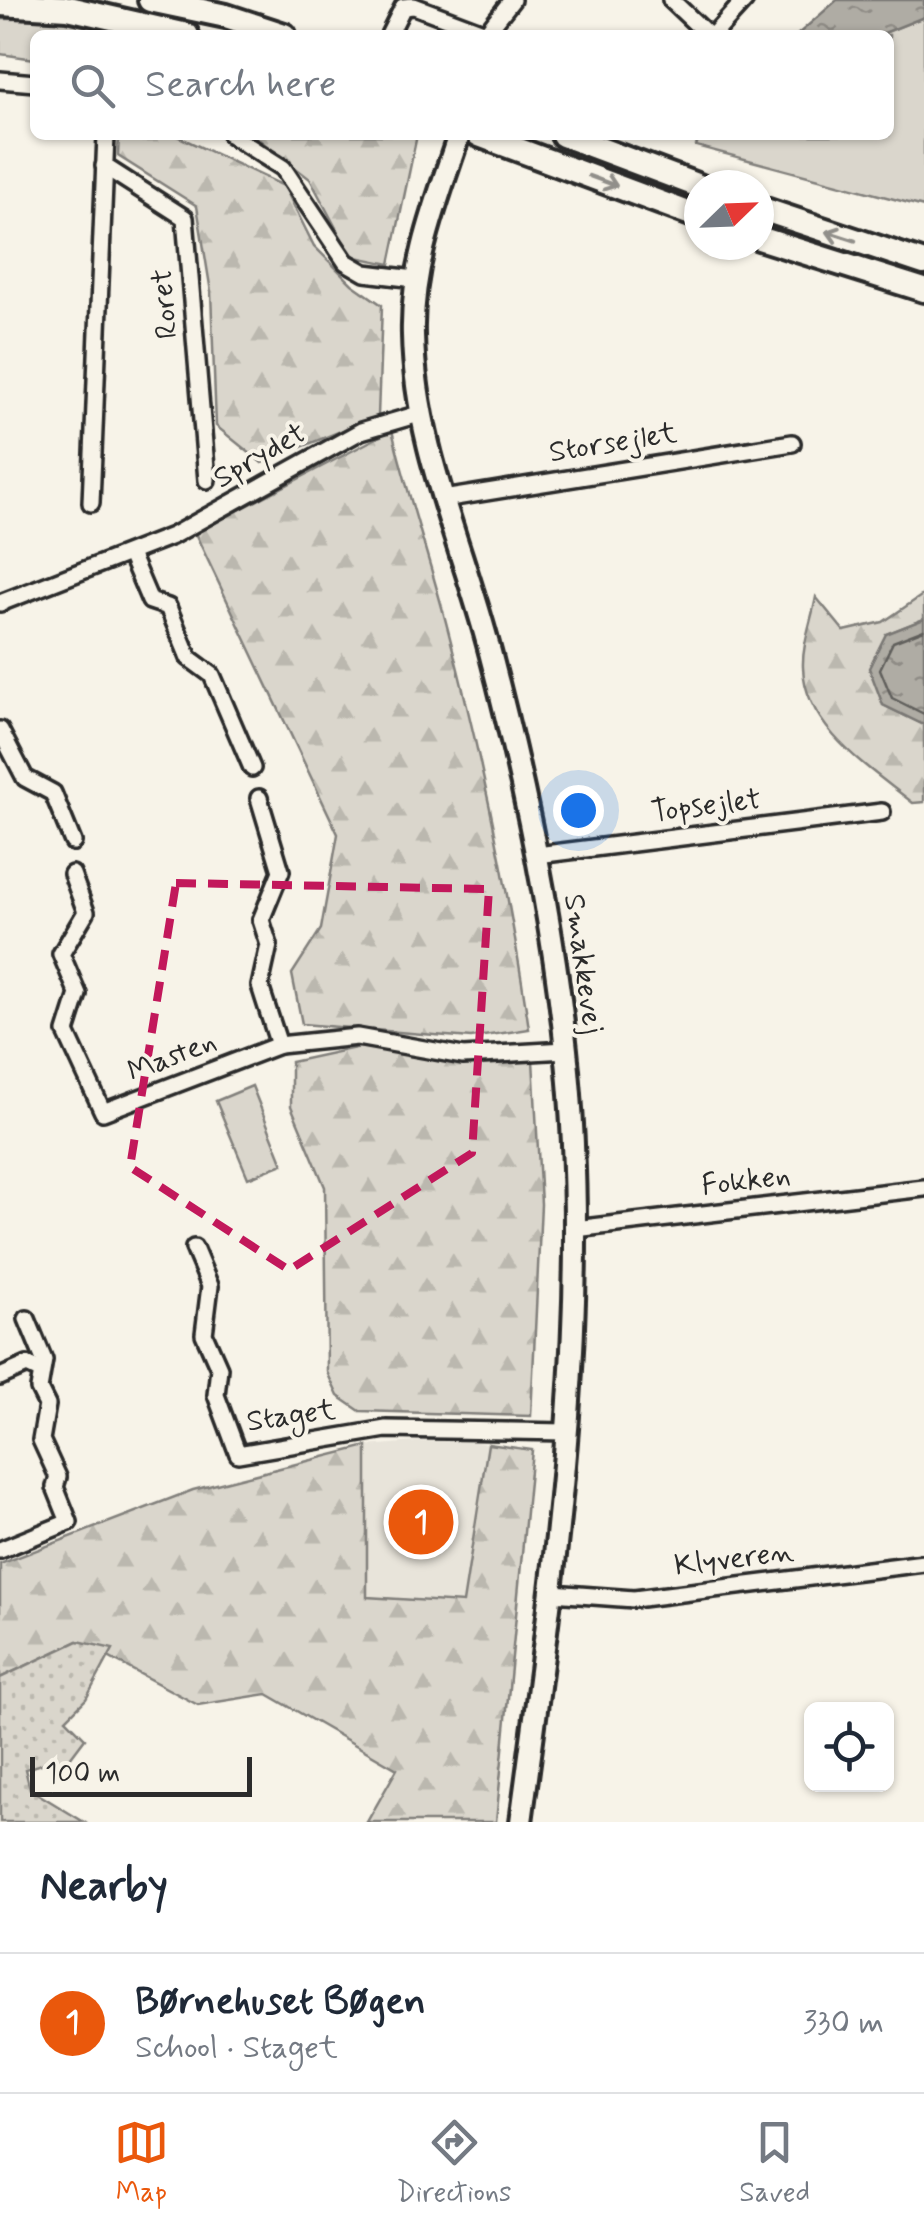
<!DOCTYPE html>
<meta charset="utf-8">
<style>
:root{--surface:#fff;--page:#f2f2f3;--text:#1f2937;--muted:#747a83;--line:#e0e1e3;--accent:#ea580c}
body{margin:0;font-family:Mynerve,sans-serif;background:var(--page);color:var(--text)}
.controls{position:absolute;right:30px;bottom:30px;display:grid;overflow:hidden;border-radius:15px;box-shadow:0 2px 8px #0004}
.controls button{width:90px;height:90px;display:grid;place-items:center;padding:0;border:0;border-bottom:2px solid var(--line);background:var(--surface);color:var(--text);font:50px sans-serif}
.compass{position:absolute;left:684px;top:170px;width:90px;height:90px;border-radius:50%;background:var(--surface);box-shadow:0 2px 8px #0004;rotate:67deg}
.scale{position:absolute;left:30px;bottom:25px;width:222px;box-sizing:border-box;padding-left:10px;border:5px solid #2b2b2b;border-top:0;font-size:28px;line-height:35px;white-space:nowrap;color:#2b2b2b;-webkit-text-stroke:8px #f7f3e8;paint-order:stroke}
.you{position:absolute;left:578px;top:810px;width:35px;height:35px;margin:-25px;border:8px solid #fff;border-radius:50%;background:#1a73e8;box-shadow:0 0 0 15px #1a73e833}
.badge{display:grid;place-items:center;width:65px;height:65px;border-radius:50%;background:var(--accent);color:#fff;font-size:32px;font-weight:700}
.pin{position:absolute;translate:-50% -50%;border:5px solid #fff;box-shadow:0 2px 10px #0006}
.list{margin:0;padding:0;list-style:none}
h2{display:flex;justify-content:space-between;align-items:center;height:130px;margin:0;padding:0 40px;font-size:42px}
h2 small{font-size:32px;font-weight:400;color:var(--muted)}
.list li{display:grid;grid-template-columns:65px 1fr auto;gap:30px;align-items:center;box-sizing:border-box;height:140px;padding:0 40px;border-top:2px solid var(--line)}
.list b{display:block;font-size:38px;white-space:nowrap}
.list p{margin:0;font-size:32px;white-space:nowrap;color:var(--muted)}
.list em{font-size:32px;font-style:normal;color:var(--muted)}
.icon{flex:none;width:55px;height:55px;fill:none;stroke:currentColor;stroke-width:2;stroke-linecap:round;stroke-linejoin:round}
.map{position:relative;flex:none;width:924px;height:1822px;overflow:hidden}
.search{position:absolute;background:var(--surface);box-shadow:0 2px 8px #0004;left:30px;right:30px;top:30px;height:110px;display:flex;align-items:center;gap:25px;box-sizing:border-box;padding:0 35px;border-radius:15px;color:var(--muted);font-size:38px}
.sheet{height:270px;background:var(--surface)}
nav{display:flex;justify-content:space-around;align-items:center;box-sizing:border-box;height:140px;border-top:2px solid var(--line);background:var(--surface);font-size:28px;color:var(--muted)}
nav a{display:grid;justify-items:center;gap:5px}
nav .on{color:var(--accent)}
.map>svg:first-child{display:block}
</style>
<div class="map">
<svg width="924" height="1822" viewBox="0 0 924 1822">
<defs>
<pattern id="forest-firs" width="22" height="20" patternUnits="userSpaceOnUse" patternTransform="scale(2.5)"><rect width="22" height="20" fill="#dad6cc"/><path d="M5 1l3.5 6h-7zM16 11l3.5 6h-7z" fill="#bbb8af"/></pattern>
<pattern id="park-dots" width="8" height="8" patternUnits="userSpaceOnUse" patternTransform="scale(2.5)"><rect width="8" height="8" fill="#dad6cc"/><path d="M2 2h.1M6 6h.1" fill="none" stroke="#bbb8af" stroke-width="1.8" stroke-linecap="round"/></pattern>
<pattern id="water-ripples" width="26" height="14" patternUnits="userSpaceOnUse" patternTransform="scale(2.5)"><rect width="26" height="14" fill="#afaca4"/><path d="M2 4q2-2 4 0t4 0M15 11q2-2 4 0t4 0" fill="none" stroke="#8f8c86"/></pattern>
</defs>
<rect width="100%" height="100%" fill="#f7f3e8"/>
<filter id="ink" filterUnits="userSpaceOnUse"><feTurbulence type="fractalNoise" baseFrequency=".01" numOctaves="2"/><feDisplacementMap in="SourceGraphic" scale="20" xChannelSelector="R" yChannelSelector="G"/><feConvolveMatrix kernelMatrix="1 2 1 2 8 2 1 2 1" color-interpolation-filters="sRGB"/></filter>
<g filter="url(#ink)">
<!-- built -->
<polygon fill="#e8e4da" points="452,1439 488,1444 463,1603 367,1598 367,1446"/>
<!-- grass -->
<g fill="#dad6cc" stroke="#82807c" stroke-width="2.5">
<polygon points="924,17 924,207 696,146 700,135 889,135 889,35 879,35"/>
<polygon points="252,1086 283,1164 248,1178 216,1101"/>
</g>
<!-- forest -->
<g fill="url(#forest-firs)" stroke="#82807c" stroke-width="2.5">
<polygon points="0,19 76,19 142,35 35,35 35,59 0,54"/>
<polygon points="119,135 175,135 284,186 314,246 352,284 382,305 378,416 262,463 216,426 211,292 197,206 118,156"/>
<polygon points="253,135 417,135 390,264 351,256 310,179"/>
<path d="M392,430C408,497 431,563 448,630C482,761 510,895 529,1029L471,1038L302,1024L292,974L321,929L338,834L195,533Z"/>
<path d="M924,594V619L886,634L883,705L924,725V802L913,803C871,769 805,729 803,667C802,645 812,619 816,597L844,631L883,622Z"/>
<polygon points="360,1047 467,1062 533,1060 541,1204 531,1416 360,1411 338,1396 327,1372 325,1187 291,1106 291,1062"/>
<polygon points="488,1444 532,1450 496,1822 367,1822 397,1769 267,1694 198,1705 78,1641 0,1678 0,1564 193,1490 367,1446 367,1597 463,1603"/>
</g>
<!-- park -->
<polygon fill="url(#park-dots)" stroke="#82807c" stroke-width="2.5" points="78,1641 113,1649 86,1699 66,1719 85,1738 61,1770 57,1759 25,1769 30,1789 84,1822 0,1822 0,1678"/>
<!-- water -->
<g fill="url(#water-ripples)" stroke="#7a7874" stroke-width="2.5">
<polygon points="837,0 924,0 924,17 879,35 797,35"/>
<polygon points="924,619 924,725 883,705 869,668 886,634"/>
</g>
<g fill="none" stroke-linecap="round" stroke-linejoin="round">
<!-- shore -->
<polyline stroke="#605f5b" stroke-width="2.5" points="924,630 893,642 880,669 892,698 924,714"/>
<!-- minor casing -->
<g stroke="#2b2b2b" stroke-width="22">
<g id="minor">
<polyline points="671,0 708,35"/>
<polyline points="486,33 512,0"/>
<polyline points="389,35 403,7 414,6 491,35"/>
<polyline points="713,35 745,0"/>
<polyline points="0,80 35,83"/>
<polyline points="231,135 283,168 346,262 365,273 415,279"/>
<polyline points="104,166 185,218 207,480"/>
<polyline points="443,499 792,443"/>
<polyline points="91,503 106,135"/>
<polyline points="130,554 150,601 168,607 189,658 212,675 252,768"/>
<polyline points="0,603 172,536 361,431 419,414"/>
<polyline points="0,730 25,778 53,793 73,842"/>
<polyline points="259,798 281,871 261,920 269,945 260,986 279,1045"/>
<polyline points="537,855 882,812"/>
<polyline points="72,874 86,912 61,954 78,994 66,1032 103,1112 279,1045 357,1037 463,1056 566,1050"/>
<polyline points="575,1229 924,1188"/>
<polyline points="194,1248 210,1286 204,1334 219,1368 216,1395 238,1454 386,1429 567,1432"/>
<polyline points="0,1377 27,1365 40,1371"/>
<polyline points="0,1550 69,1522 55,1487 58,1477 41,1440 47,1405 39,1389 44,1360 27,1319"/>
<polyline points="552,1593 634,1599 924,1563"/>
</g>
</g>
<!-- tertiary casing -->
<g stroke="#2b2b2b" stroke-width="28">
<path id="tertiary" d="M459,135C437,201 411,265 413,335C415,446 463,546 490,652C524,782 552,916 566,1050C593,1307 555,1568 521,1822"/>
</g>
<!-- secondary casing -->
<g stroke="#2b2b2b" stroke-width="30">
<g id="secondary">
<polyline points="150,0 226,16 284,35"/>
<polyline points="0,4 68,8 187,35"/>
<polyline points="479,135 699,217"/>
<polyline points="563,135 699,186"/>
<polyline points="759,208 924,263"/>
<polyline points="759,238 924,290"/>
</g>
</g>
<!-- minor -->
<use href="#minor" stroke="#f7f3e8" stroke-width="15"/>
<!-- tertiary -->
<use href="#tertiary" stroke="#f7f3e8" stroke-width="20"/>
<!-- secondary -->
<use href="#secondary" stroke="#f7f3e8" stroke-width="22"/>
</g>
<!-- one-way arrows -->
<defs><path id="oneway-shaft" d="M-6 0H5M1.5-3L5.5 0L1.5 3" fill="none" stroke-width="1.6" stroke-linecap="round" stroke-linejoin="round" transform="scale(2.5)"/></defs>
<g stroke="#918f8a">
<use href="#oneway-shaft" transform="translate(603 181) rotate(20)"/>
<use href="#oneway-shaft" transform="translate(841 236) rotate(-162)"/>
</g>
</g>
<!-- marked area -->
<path fill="none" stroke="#c2185b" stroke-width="8" stroke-dasharray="20 12" stroke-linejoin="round" d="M176,883L489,889L472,1153L289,1270L130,1167Z"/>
<g text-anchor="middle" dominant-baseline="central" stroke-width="8" stroke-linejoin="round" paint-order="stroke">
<!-- street labels -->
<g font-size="30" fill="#2b2b2b" stroke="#f7f3e8">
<text transform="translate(165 304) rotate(-95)">Roret</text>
<text transform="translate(613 443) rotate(-9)">Storsejlet</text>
<text transform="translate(260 456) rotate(-30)">Sprydet</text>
<text transform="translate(706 806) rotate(-7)">Topsejlet</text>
<text transform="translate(583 964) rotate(82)">Smakkevej</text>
<text transform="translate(172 1057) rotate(-21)">Masten</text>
<text transform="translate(746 1181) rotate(-7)">Fokken</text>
<text transform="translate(291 1416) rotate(-8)">Staget</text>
<text transform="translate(734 1559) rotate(-7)">Klyveren</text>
</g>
</g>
</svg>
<div class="controls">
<button><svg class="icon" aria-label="locate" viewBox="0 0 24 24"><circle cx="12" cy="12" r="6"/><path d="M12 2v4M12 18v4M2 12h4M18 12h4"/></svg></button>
</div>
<svg class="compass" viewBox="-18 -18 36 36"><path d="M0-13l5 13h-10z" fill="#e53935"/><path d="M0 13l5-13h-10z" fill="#747a83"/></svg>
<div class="scale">100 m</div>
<div class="you"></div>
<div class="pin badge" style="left:421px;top:1522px">1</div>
<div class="search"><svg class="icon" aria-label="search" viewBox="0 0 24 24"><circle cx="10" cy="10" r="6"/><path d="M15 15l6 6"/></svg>Search here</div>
</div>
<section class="sheet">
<h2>Nearby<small></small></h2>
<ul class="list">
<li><span class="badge">1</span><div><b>Børnehuset Bøgen</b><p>School · Staget</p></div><em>330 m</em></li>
</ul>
</section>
<nav>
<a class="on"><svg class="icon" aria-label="map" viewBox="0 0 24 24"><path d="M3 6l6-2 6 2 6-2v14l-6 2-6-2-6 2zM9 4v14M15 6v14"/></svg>Map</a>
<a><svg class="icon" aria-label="directions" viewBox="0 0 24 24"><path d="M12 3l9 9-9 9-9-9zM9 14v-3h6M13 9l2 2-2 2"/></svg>Directions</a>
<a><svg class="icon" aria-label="saved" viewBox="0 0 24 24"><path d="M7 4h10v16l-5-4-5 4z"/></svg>Saved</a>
</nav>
